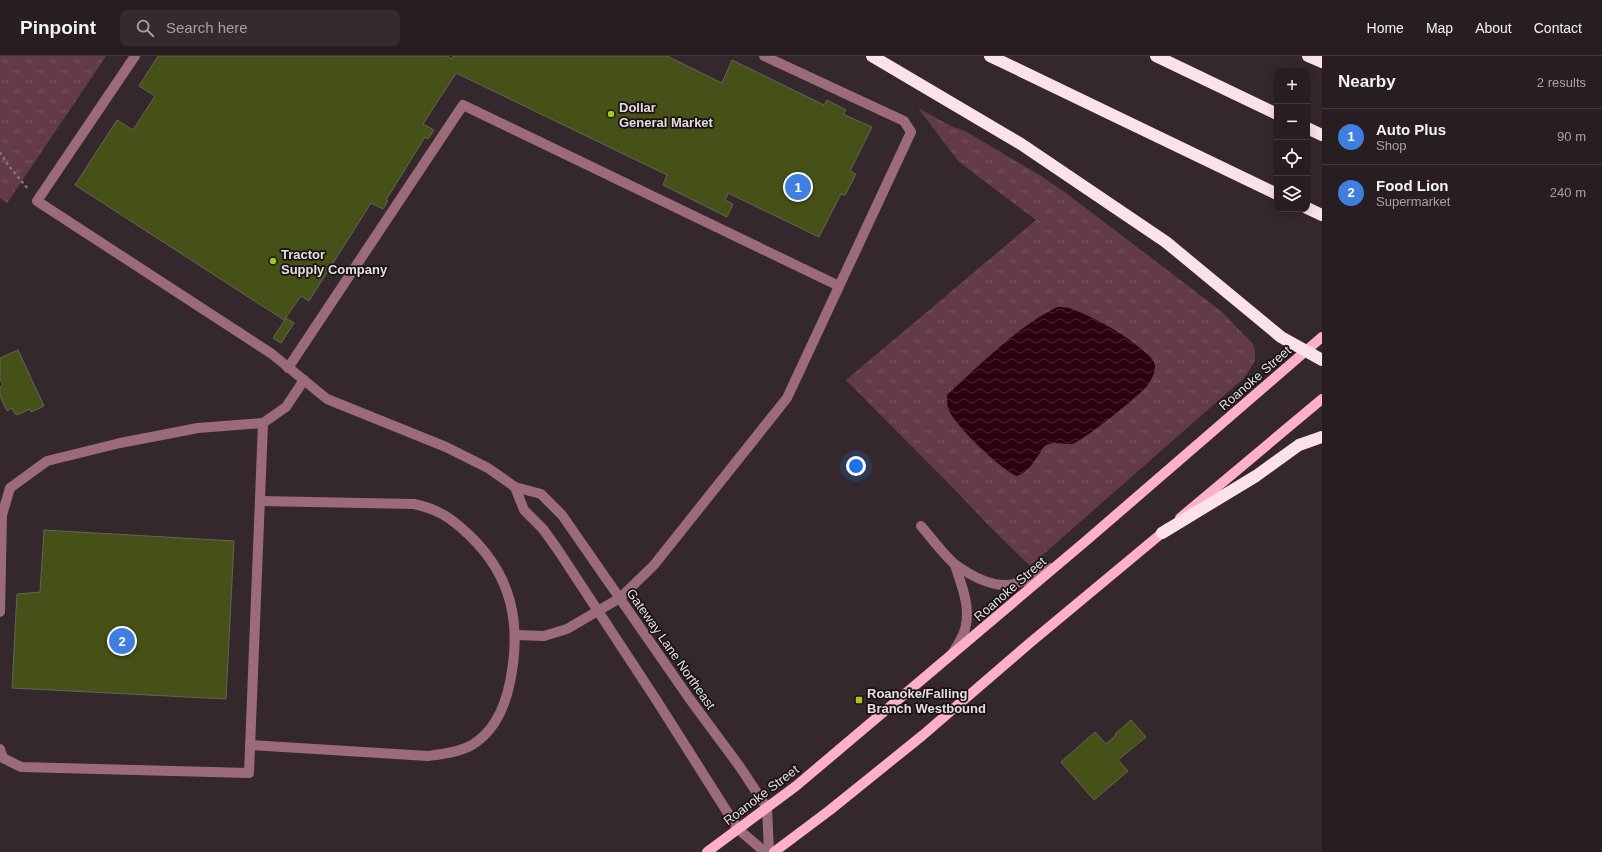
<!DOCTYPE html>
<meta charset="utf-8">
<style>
:root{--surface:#281e21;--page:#342b2e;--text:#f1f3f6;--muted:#a5a2a5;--line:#443c3f;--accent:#1a73e8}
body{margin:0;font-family:Arial,sans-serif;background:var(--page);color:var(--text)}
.controls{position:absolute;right:12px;top:12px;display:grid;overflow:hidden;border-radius:8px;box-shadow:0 2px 10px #0003}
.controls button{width:36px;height:36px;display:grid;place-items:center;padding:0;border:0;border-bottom:1px solid var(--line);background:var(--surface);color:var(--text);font:20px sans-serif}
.you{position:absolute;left:856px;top:410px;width:14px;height:14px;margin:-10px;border:3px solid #fff;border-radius:50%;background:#1a73e8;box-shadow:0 0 0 6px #1a73e833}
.badge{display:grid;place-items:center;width:26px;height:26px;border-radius:50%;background:var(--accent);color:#fff;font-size:13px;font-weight:700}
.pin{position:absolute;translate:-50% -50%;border:2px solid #fff;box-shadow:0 1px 4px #0006}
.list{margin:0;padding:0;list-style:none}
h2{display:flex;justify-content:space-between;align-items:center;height:52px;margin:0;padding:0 16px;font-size:17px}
h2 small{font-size:13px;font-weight:400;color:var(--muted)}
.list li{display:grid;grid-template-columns:26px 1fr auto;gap:12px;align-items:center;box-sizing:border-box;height:56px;padding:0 16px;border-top:1px solid var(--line)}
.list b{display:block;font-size:15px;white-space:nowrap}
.list p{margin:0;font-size:13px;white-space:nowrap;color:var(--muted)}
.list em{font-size:13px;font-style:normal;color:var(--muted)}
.icon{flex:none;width:22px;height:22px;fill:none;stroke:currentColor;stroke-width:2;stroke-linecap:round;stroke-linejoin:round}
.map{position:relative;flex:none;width:1322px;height:796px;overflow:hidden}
header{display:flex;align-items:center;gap:24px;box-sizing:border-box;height:56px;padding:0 20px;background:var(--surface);border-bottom:1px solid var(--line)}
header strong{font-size:19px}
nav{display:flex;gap:22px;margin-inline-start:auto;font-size:14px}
.search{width:280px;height:36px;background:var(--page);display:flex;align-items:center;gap:10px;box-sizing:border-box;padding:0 14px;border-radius:8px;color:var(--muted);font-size:15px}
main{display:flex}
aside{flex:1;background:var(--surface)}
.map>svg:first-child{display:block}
</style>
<header>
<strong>Pinpoint</strong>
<div class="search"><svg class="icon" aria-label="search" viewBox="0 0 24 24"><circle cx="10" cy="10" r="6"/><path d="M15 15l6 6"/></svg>Search here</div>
<nav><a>Home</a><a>Map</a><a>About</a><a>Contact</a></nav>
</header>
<main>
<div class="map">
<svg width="1322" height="796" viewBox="0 0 1322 796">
<defs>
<pattern id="grass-tufts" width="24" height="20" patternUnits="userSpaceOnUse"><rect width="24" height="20" fill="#633a48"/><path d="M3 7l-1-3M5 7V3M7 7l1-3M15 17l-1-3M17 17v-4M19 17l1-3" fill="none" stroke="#795662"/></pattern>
<pattern id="water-waves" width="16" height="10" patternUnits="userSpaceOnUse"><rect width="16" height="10" fill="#2d0012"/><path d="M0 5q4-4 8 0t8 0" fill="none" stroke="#4b2534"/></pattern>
</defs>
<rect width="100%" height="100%" fill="#35282c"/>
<!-- grass -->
<g fill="url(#grass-tufts)">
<polygon points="0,0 106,0 7,147 0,142"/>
<polygon points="918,52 951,70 965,75 1041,120 1066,137 1221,255 1253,288 1255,295 1255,305 1244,322 1030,510 991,472 956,435 846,324 1036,164 959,106"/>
</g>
<!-- water -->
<path fill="url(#water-waves)" d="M1057,251C1061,251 1065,251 1069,252C1083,256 1119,275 1131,285C1137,290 1156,302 1155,311C1155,317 1151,325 1147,330C1140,339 1082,386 1072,388C1064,389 1053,384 1045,390C1043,391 1041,395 1040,397C1033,407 1028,416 1017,420C1001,414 953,368 948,352C947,348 947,344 947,339C980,309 1017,271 1057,251Z"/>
<!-- building -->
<g fill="#465117" stroke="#626559">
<polygon points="158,0 447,0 452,3 453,0 667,0 722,27 732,4 824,49 827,44 846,54 843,58 872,71 850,115 856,118 845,139 841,138 819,181 728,137 725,144 733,148 727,161 663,129 667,119 456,17 423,68 434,74 428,83 425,81 386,144 388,145 383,153 371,147 309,245 301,240 284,264 75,129 117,64 133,74 155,40 139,30"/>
<polygon points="286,262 294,267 281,287 273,282"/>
<polygon points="18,294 44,350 31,356 30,353 17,359 17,357 15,358 12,352 7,355 0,340 0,331 3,329 0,323 0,302"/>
<polygon points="44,474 234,485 226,643 12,632 17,538 40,536"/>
<polygon points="1131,664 1146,681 1118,704 1128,715 1094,744 1061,706 1095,676 1106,688 1116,679 1115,678"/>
</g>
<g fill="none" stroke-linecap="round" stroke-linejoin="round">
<!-- path -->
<polyline stroke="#7f7477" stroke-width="2.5" stroke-dasharray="3 3" stroke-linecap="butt" points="0,96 8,109 28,133"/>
<!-- minor -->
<g stroke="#9b6b7a" stroke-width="10">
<polyline points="135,0 37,145 272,298 327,343 446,391 488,412 515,431 541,438 562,459 689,642 740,711 767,752 769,796"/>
<polyline points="288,312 463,49 839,230"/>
<polyline points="515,431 524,454 543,473 558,494 657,645 738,773 765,796"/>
<path d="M921,470C930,480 946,502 956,509C970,519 990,530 1008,529C1020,528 1039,518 1051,512"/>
<polyline points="0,556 2,459 10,432 47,405 120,387 198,372 263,367"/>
<polyline points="516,579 544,580 567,573 620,542 654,509 787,342 911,76 904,65 764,0"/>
<path d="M952,598C956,592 960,585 963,579C973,555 962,531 955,509"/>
<path d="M250,689L428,700C443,698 459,696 472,689C495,675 505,651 510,626C522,568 512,519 468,478C451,462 438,453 414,448L260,445"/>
<polyline points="0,693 3,702 21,711 249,717 263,367 286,351 304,324"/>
</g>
<!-- major -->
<g stroke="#ffb0c9" stroke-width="10">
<polyline points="1180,462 1322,343"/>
<polyline points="707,796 796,730 1087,484 1322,281"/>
<polyline points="774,796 830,754 923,679 1031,586 1168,472"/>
</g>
<!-- highway -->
<g stroke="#fbe2e9" stroke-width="12">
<polyline points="872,0 1021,88 1166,186 1281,281 1322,304"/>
<polyline points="990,0 1277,138"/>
<polyline points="1156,0 1277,58"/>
<polyline points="1308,0 1322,6"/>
<polyline points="1307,72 1322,79"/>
<polyline points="1307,152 1322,159"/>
<polyline points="1162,477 1256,420 1299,389 1322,381"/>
</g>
</g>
<!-- markers -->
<g fill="#aac719" stroke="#191314" stroke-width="1.5">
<circle cx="611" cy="58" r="4"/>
<circle cx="273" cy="205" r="4"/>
<rect x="855" y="640" width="8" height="8" rx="2"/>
</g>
<g text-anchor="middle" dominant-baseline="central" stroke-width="3.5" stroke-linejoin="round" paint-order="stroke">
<!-- poi labels -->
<g font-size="13" font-weight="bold" fill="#e5dddf" stroke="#191314" text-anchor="start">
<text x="619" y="51">Dollar<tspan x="619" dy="15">General Market</tspan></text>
<text x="281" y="198">Tractor<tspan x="281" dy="15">Supply Company</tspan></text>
<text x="867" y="637">Roanoke/Falling<tspan x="867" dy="15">Branch Westbound</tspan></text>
</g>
<!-- street labels -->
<g font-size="13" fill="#e5dddf" stroke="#191314">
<text transform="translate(1255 322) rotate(-41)">Roanoke Street</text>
<text transform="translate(1010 533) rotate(-41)">Roanoke Street</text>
<text transform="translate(671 593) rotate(55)">Gateway Lane Northeast</text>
<text transform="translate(761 739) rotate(-37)">Roanoke Street</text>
</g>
</g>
</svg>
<div class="controls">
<button>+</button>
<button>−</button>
<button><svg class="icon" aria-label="locate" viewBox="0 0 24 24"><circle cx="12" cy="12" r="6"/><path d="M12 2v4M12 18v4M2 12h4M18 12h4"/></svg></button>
<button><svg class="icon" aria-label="layers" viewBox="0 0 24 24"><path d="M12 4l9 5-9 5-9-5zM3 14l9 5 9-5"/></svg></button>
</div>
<div class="you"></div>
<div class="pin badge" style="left:798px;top:131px;background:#3f7fe0">1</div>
<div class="pin badge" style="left:122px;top:585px;background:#3f7fe0">2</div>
</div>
<aside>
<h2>Nearby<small>2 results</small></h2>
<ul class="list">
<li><span class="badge" style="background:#3f7fe0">1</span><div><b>Auto Plus</b><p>Shop</p></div><em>90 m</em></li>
<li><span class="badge" style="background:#3f7fe0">2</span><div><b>Food Lion</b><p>Supermarket</p></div><em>240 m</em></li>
</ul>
</aside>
</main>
